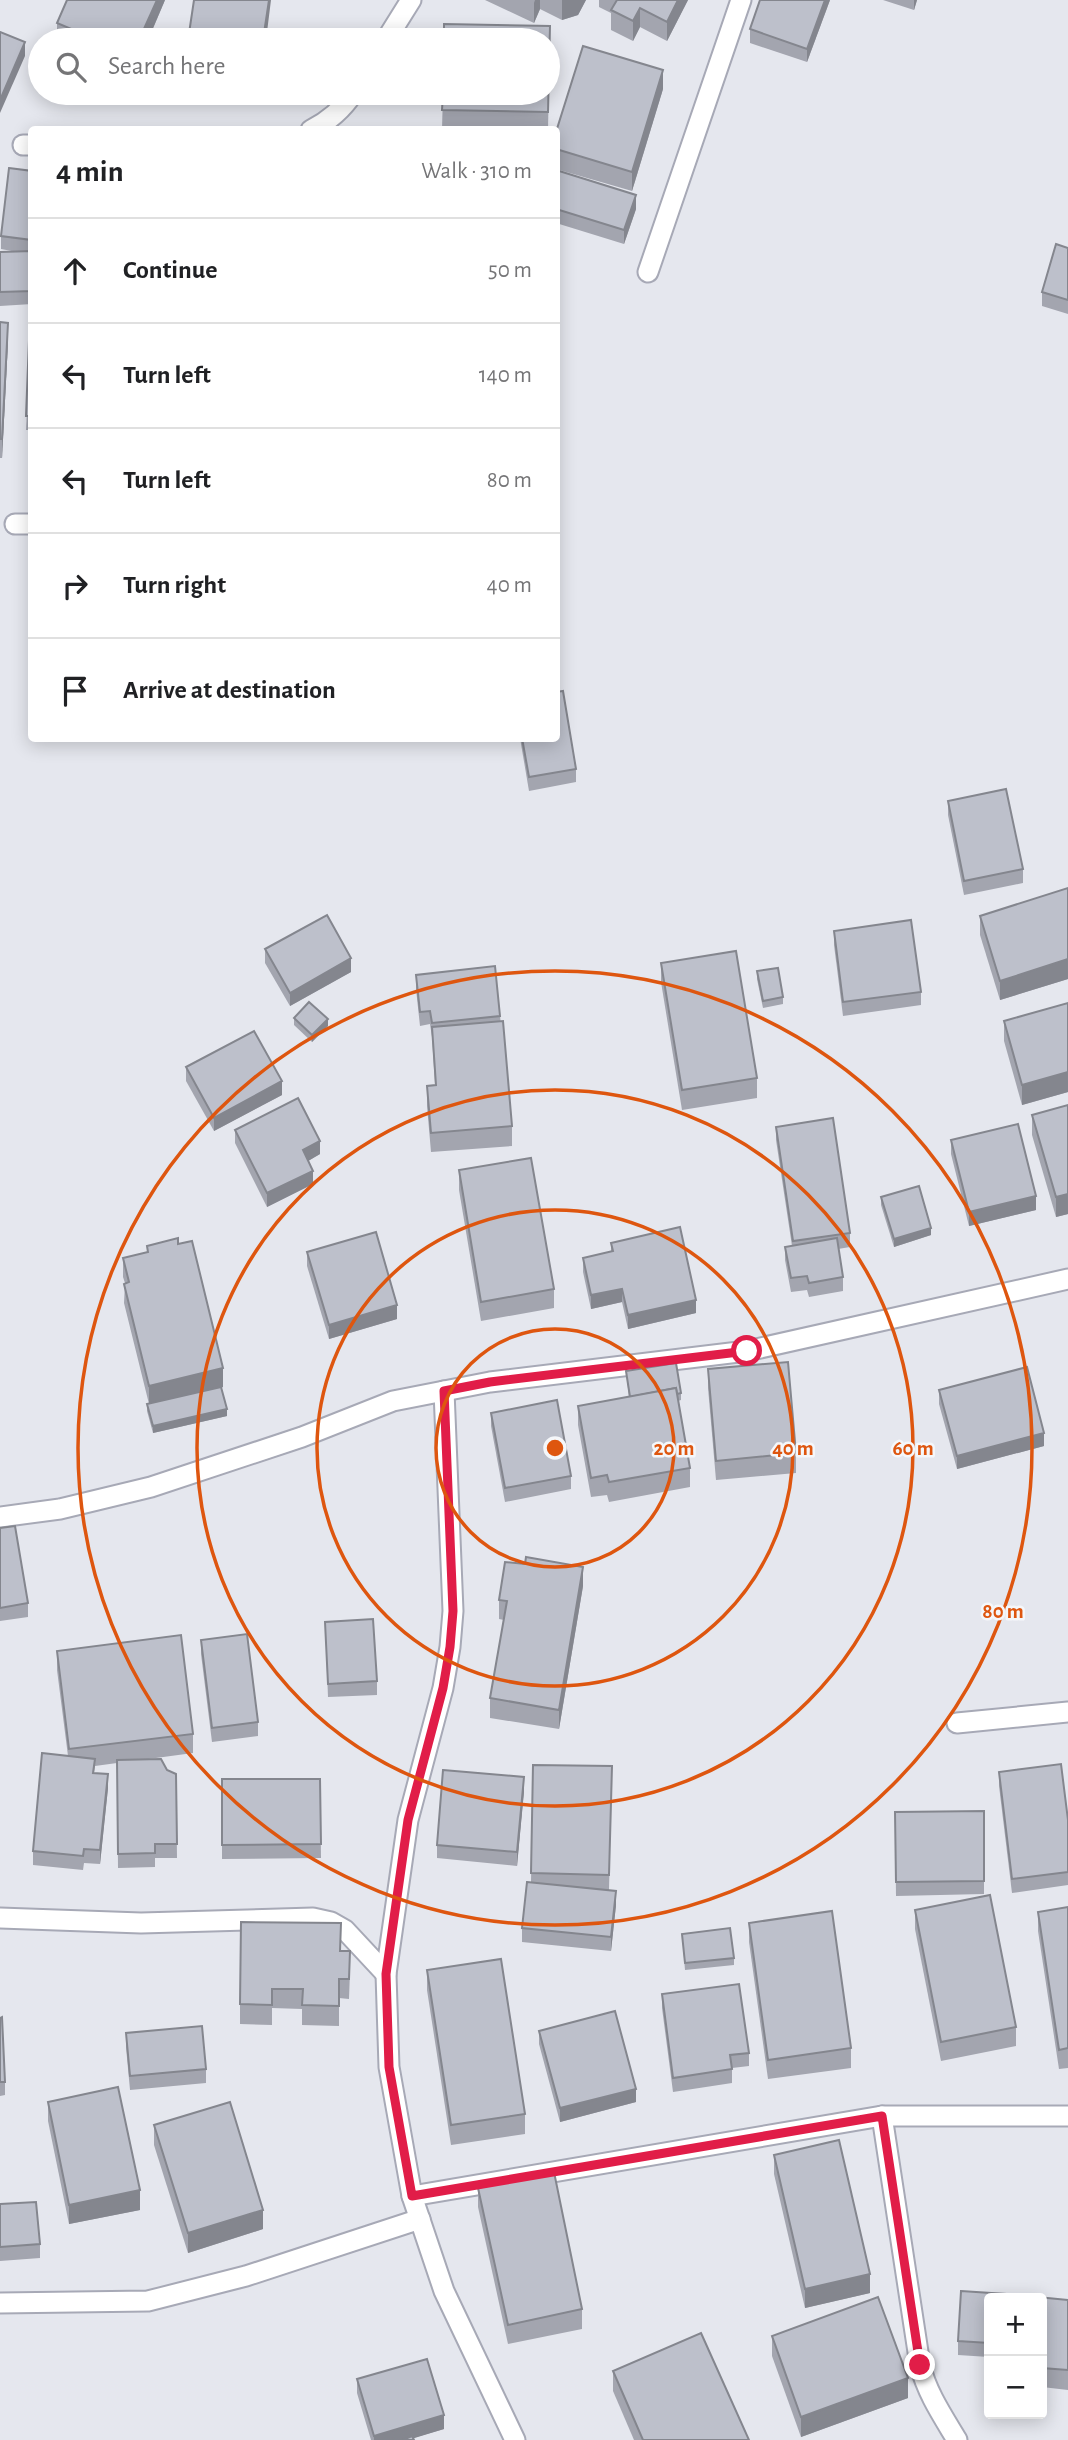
<!DOCTYPE html>
<meta charset="utf-8">
<style>
:root{--surface:#fff;--page:#f6f6f6;--text:#202124;--muted:#757577;--line:#e0e0e0}
body{margin:0;font-family:"Alegreya Sans",sans-serif;background:var(--page);color:var(--text)}
.controls{position:absolute;right:21px;bottom:21px;display:grid;overflow:hidden;border-radius:7px;box-shadow:0 4px 18px #0003}
.controls button{width:63px;height:63px;display:grid;place-items:center;padding:0;border:0;border-bottom:2px solid var(--line);background:var(--surface);color:var(--text);font:35px sans-serif}
.stop{position:absolute;width:21px;height:21px;margin:-16px;border:5px solid #e11d48;border-radius:50%;background:#fff}
.stop.end{background:#e11d48;border-color:#fff;box-shadow:0 2px 7px #0008}
.list{margin:0;padding:0;list-style:none}
h2{display:flex;justify-content:space-between;align-items:center;height:91px;margin:0;padding:0 28px;font-size:30px}
h2 small{font-size:23px;font-weight:400;color:var(--muted)}
.list li{display:grid;grid-template-columns:46px 1fr auto;gap:21px;align-items:center;box-sizing:border-box;height:105px;padding:0 28px;border-top:2px solid var(--line)}
.list b{display:block;font-size:26px;white-space:nowrap}
.list em{font-size:23px;font-style:normal;color:var(--muted)}
.icon{flex:none;width:38px;height:38px;fill:none;stroke:currentColor;stroke-width:2;stroke-linecap:round;stroke-linejoin:round}
.map{position:relative;flex:none;width:1068px;height:2440px;overflow:hidden}
.search{position:absolute;background:var(--surface);box-shadow:0 4px 18px #0003;left:28px;top:28px;width:532px;height:77px;display:flex;align-items:center;gap:18px;box-sizing:border-box;padding:0 24px;border-radius:38px;color:var(--muted);font-size:26px}
.panel{position:absolute;background:var(--surface);box-shadow:0 4px 18px #0003;left:28px;top:126px;width:532px;height:616px;border-radius:7px}
.map>svg:first-child{display:block}
</style>
<div class="map">
<svg width="1068" height="2440" viewBox="0 0 1068 2440">
<rect width="100%" height="100%" fill="#e5e7ee"/>
<g fill="none" stroke-linecap="round" stroke-linejoin="round">
<!-- minor casing -->
<g stroke="#a7a9b6" stroke-width="23">
<g id="minor">
<polyline points="386,40 411,0"/>
<path d="M311,130C329,121 342,110 353,93"/>
<polyline points="23,145 32,145"/>
<polyline points="648,272 741,0"/>
<polyline points="15,524 32,524"/>
<polyline points="444,1391 453,1611 450,1647 443,1688 408,1820 386,1974 389,2067 412,2196 444,2291 515,2440"/>
<polyline points="0,1517 60,1509 151,1487 302,1437 393,1401 490,1382 747,1351 1068,1279"/>
<polyline points="957,1723 1068,1712"/>
<polyline points="0,1918 141,1923 313,1918 331,1922 345,1930 386,1974"/>
<path d="M882,2116L920,2365C927,2393 942,2415 957,2440"/>
<polyline points="412,2196 882,2116 1068,2116"/>
<polyline points="0,2303 148,2301 246,2276 420,2219"/>
</g>
</g>
<!-- minor -->
<use href="#minor" stroke="#fff" stroke-width="19"/>
</g>
<!-- wall -->
<g fill="#a3a5af">
<polygon points="165,0 148,40 57,40 57,23"/>
<polygon points="485,0 586,0 578,15 562,20 540,9 534,23"/>
<polygon points="599,0 688,0 667,41 640,27 633,41 611,30 611,13 599,7"/>
<polygon points="830,0 807,62 750,43 750,29"/>
<polygon points="883,0 917,0 914,10"/>
<polygon points="550,26 548,130 442,129 443,93"/>
<polygon points="663,89 632,191 556,169 556,132"/>
<polygon points="205,93 228,93 227,101 205,99"/>
<polygon points="556,170 636,209 624,244 556,223"/>
<polygon points="32,171 32,304 0,306 0,252 17,252 1,249 1,236"/>
<polygon points="1068,248 1068,314 1042,306 1042,292"/>
<polygon points="32,315 32,430 26,430"/>
<polygon points="0,322 8,342 2,458 0,458"/>
<polygon points="520,738 556,738 576,769 576,782 529,791"/>
<polygon points="948,801 1023,869 1023,883 964,895 948,815"/>
<polygon points="1068,888 1068,979 1000,1000 980,935 980,916"/>
<polygon points="834,931 921,992 921,1005 843,1016 834,945"/>
<polygon points="265,949 351,972 290,1006 265,963"/>
<polygon points="661,963 757,1078 757,1098 682,1110 661,982"/>
<polygon points="757,971 783,997 783,1004 763,1008 757,979"/>
<polygon points="416,975 500,1016 512,1126 512,1146 431,1152 427,1106 427,1086 435,1085 432,1037 430,1024 420,1026 416,989"/>
<polygon points="1068,1003 1068,1092 1022,1105 1004,1041 1004,1021"/>
<polygon points="294,1018 328,1026 312,1042 294,1025"/>
<polygon points="186,1067 282,1095 214,1131 186,1081"/>
<polygon points="1068,1105 1068,1214 1056,1217 1032,1135 1032,1115"/>
<polygon points="776,1127 850,1233 850,1247 838,1249 843,1277 843,1291 809,1297 807,1290 791,1292 785,1260 785,1247 792,1246 776,1140"/>
<polygon points="235,1130 320,1154 308,1161 313,1184 267,1207 235,1143"/>
<polygon points="951,1140 1036,1210 969,1226 951,1154"/>
<polygon points="459,1170 554,1289 554,1308 481,1321 459,1190"/>
<polygon points="881,1197 931,1235 894,1247 881,1205"/>
<polygon points="611,1243 696,1313 628,1329 622,1302 591,1309 583,1272 583,1258 611,1252"/>
<polygon points="178,1244 223,1387 221,1388 227,1416 153,1433 147,1411 147,1404 149,1404 124,1303 125,1283 123,1277 123,1258 147,1252 147,1246"/>
<polygon points="307,1252 397,1319 329,1339 307,1266"/>
<polygon points="708,1369 796,1453 796,1473 716,1480 708,1388"/>
<polygon points="626,1371 681,1393 681,1400 678,1401 690,1468 690,1487 609,1502 607,1495 591,1497 578,1425 578,1406 629,1397"/>
<polygon points="939,1390 1044,1446 957,1469 939,1404"/>
<polygon points="491,1413 571,1476 571,1489 505,1502 491,1426"/>
<polygon points="0,1528 28,1603 28,1617 0,1621"/>
<polygon points="583,1586 559,1729 490,1718 490,1698 504,1620 499,1619 499,1600"/>
<polygon points="325,1622 377,1681 377,1695 328,1697"/>
<polygon points="201,1640 258,1722 258,1736 212,1742 201,1654"/>
<polygon points="57,1651 193,1734 193,1753 141,1760 176,1774 177,1858 155,1858 155,1867 118,1868 117,1763 95,1766 94,1773 108,1788 100,1864 84,1863 83,1870 33,1865 33,1851 68,1756 57,1670"/>
<polygon points="533,1765 612,1766 609,1890 616,1905 611,1951 522,1942 522,1928 531,1882"/>
<polygon points="999,1772 1068,1820 1068,1885 1012,1893 999,1786"/>
<polygon points="222,1779 320,1779 321,1858 222,1859"/>
<polygon points="524,1791 517,1866 437,1858 437,1845"/>
<polygon points="984,1811 984,1894 896,1896 895,1812"/>
<polygon points="1068,1907 1068,2068 1059,2069 1038,1931 1038,1912"/>
<polygon points="915,1910 1016,2027 1016,2046 941,2061 915,1929"/>
<polygon points="749,1923 851,2048 851,2068 768,2079 749,1942"/>
<polygon points="682,1934 734,1958 734,1965 685,1970"/>
<polygon points="340,1951 350,1971 349,1999 339,1998 339,2026 302,2025 302,2009 272,2008 272,2025 240,2024 240,2004"/>
<polygon points="427,1970 525,2114 525,2134 451,2145 427,1990"/>
<polygon points="662,1994 749,2053 749,2066 732,2068 732,2083 673,2092 662,2008"/>
<polygon points="0,2018 5,2082 5,2095 0,2096"/>
<polygon points="539,2031 636,2102 560,2122 539,2044"/>
<polygon points="126,2033 206,2069 206,2083 130,2090 126,2047"/>
<polygon points="48,2102 140,2210 69,2224 48,2121"/>
<polygon points="154,2125 263,2229 188,2253 154,2145"/>
<polygon points="774,2155 870,2293 805,2308 774,2174"/>
<polygon points="478,2188 582,2309 582,2329 508,2344 478,2207"/>
<polygon points="0,2204 40,2244 40,2258 0,2261"/>
<polygon points="989,2298 989,2357 958,2355 958,2341"/>
<polygon points="1042,2298 1068,2300 1068,2390 1042,2387"/>
<polygon points="772,2336 908,2398 801,2437 772,2356"/>
<polygon points="613,2371 749,2440 634,2440 613,2391"/>
<polygon points="357,2379 444,2429 413,2438 414,2440 371,2440 357,2393"/>
</g>
<!-- shaded-wall -->
<g fill="#84868e">
<polygon points="157,0 165,0 148,40 139,40"/>
<polygon points="269,0 271,0 266,40 263,40"/>
<polygon points="535,0 540,0 540,9 534,23 534,3"/>
<polygon points="562,0 586,0 578,15 562,20"/>
<polygon points="678,0 688,0 667,41 667,22"/>
<polygon points="825,0 830,0 807,62 807,49"/>
<polygon points="914,0 917,0 914,10"/>
<polygon points="640,8 640,27 633,41 633,21"/>
<polygon points="25,42 25,56 0,113 0,100"/>
<polygon points="663,70 663,89 632,191 632,172"/>
<polygon points="636,195 636,209 624,244 624,230"/>
<polygon points="8,323 8,342 2,458 2,439"/>
<polygon points="351,958 351,972 290,1006 290,993"/>
<polygon points="1068,959 1068,979 1000,1000 1000,981"/>
<polygon points="328,1019 328,1026 312,1042 312,1035"/>
<polygon points="1068,1072 1068,1092 1022,1105 1022,1085"/>
<polygon points="282,1081 282,1095 214,1131 214,1118"/>
<polygon points="320,1141 320,1154 303,1164 303,1150"/>
<polygon points="313,1171 313,1184 267,1207 267,1193"/>
<polygon points="1068,1194 1068,1214 1056,1217 1056,1197"/>
<polygon points="1036,1196 1036,1210 969,1226 969,1212"/>
<polygon points="931,1228 931,1235 894,1247 894,1239"/>
<polygon points="622,1289 622,1302 591,1309 591,1295"/>
<polygon points="696,1300 696,1313 628,1329 628,1315"/>
<polygon points="397,1305 397,1319 329,1339 329,1325"/>
<polygon points="223,1368 223,1387 149,1405 149,1386"/>
<polygon points="227,1409 227,1416 153,1433 153,1426"/>
<polygon points="1044,1433 1044,1446 957,1469 957,1456"/>
<polygon points="583,1567 583,1586 559,1729 559,1710"/>
<polygon points="108,1774 108,1788 100,1864 100,1850"/>
<polygon points="524,1777 524,1791 517,1866 517,1852"/>
<polygon points="616,1891 616,1905 611,1951 611,1937"/>
<polygon points="636,2089 636,2102 560,2122 560,2108"/>
<polygon points="140,2190 140,2210 69,2224 69,2205"/>
<polygon points="263,2210 263,2229 188,2253 188,2233"/>
<polygon points="870,2274 870,2293 805,2308 805,2289"/>
<polygon points="908,2378 908,2398 801,2437 801,2417"/>
<polygon points="444,2415 444,2429 408,2440 374,2440 374,2436"/>
</g>
<!-- building -->
<g fill="#bdc0cb" stroke="#84868e" stroke-width="2">
<polygon points="67,0 157,0 139,40 97,40 57,23"/>
<polygon points="194,0 269,0 263,40 188,40"/>
<polygon points="617,0 678,0 667,22 640,8 633,21 611,10"/>
<polygon points="760,0 825,0 807,49 750,29"/>
<polygon points="444,24 550,26 548,112 442,110 443,93 548,93 548,40 444,40"/>
<polygon points="0,32 25,42 0,100"/>
<polygon points="583,46 663,70 632,172 556,149 556,132"/>
<polygon points="383,127 410,130 382,130"/>
<polygon points="9,168 32,171 32,240 1,236"/>
<polygon points="556,170 636,195 624,230 556,209"/>
<polygon points="1056,244 1068,248 1068,300 1042,292"/>
<polygon points="32,251 32,291 0,292 0,252"/>
<polygon points="30,315 32,315 32,416 26,416"/>
<polygon points="0,322 8,323 2,439 0,439"/>
<polygon points="563,691 576,769 529,777 522,738 556,738 556,692"/>
<polygon points="1006,789 1023,869 964,881 948,801"/>
<polygon points="1068,888 1068,959 1000,981 980,916"/>
<polygon points="327,915 351,958 290,993 265,949"/>
<polygon points="911,920 921,992 843,1002 834,931"/>
<polygon points="736,951 757,1078 682,1090 661,963"/>
<polygon points="495,966 500,1016 432,1023 430,1011 420,1012 416,975"/>
<polygon points="778,968 783,997 763,1001 757,971"/>
<polygon points="309,1002 328,1019 312,1035 294,1018"/>
<polygon points="1068,1003 1068,1072 1022,1085 1004,1021"/>
<polygon points="503,1021 512,1126 431,1133 427,1086 436,1085 432,1027"/>
<polygon points="254,1031 282,1081 214,1118 186,1067"/>
<polygon points="298,1098 320,1141 303,1150 313,1171 267,1193 235,1130"/>
<polygon points="1068,1105 1068,1194 1056,1197 1032,1115"/>
<polygon points="833,1118 850,1233 793,1241 776,1127"/>
<polygon points="1018,1124 1036,1196 969,1212 951,1140"/>
<polygon points="531,1158 554,1289 481,1302 459,1170"/>
<polygon points="919,1186 931,1228 894,1239 881,1197"/>
<polygon points="680,1227 696,1300 628,1315 622,1289 591,1295 583,1258 613,1251 611,1243"/>
<polygon points="376,1232 397,1305 329,1325 307,1252"/>
<polygon points="178,1238 178,1244 192,1241 223,1368 149,1386 124,1284 129,1282 123,1258 148,1252 147,1246"/>
<polygon points="837,1238 843,1277 809,1283 807,1276 791,1278 785,1247"/>
<polygon points="788,1362 796,1453 716,1461 708,1369"/>
<polygon points="676,1363 681,1393 677,1394 676,1388 630,1397 626,1371"/>
<polygon points="1027,1367 1044,1433 957,1456 939,1390"/>
<polygon points="221,1387 227,1409 153,1426 147,1404"/>
<polygon points="676,1388 690,1468 609,1482 607,1475 591,1478 578,1406"/>
<polygon points="557,1400 571,1476 505,1488 491,1413"/>
<polygon points="15,1526 28,1603 0,1608 0,1528"/>
<polygon points="526,1557 583,1567 559,1710 490,1698 507,1601 499,1600 505,1562 525,1564"/>
<polygon points="373,1619 377,1681 328,1684 325,1622"/>
<polygon points="247,1634 258,1722 212,1728 201,1640"/>
<polygon points="181,1635 193,1734 69,1749 57,1651"/>
<polygon points="42,1753 95,1759 93,1773 108,1774 100,1850 84,1849 83,1856 33,1851"/>
<polygon points="161,1759 167,1770 176,1774 177,1844 155,1844 155,1853 118,1854 117,1760"/>
<polygon points="1061,1764 1068,1820 1068,1872 1012,1879 999,1772"/>
<polygon points="533,1765 612,1766 609,1875 531,1873"/>
<polygon points="443,1770 524,1777 517,1852 437,1845"/>
<polygon points="222,1779 320,1779 321,1844 222,1845"/>
<polygon points="984,1811 984,1881 896,1882 895,1812"/>
<polygon points="527,1882 616,1891 611,1937 522,1928"/>
<polygon points="990,1895 1016,2027 941,2042 915,1910"/>
<polygon points="1068,1907 1068,2048 1059,2050 1038,1912"/>
<polygon points="832,1911 851,2048 768,2060 749,1923"/>
<polygon points="241,1922 341,1923 340,1951 350,1951 349,1979 339,1979 339,2006 302,2005 303,1989 272,1989 272,2005 240,2004"/>
<polygon points="730,1928 734,1958 685,1963 682,1934"/>
<polygon points="501,1959 525,2114 451,2125 427,1970"/>
<polygon points="739,1984 749,2053 730,2055 732,2069 673,2078 662,1994"/>
<polygon points="615,2011 636,2089 560,2108 539,2031"/>
<polygon points="2,2017 5,2082 0,2082 0,2018"/>
<polygon points="202,2026 206,2069 130,2076 126,2033"/>
<polygon points="118,2087 140,2190 69,2205 48,2102"/>
<polygon points="230,2102 263,2210 188,2233 154,2125"/>
<polygon points="839,2140 870,2274 805,2289 774,2155"/>
<polygon points="554,2172 582,2309 508,2325 478,2188"/>
<polygon points="36,2202 40,2244 0,2247 0,2204"/>
<polygon points="961,2291 1006,2294 1006,2298 989,2298 989,2343 958,2341"/>
<polygon points="1027,2296 1068,2300 1068,2370 1042,2368 1042,2298 1026,2298"/>
<polygon points="878,2297 908,2378 801,2417 772,2336"/>
<polygon points="701,2333 749,2440 643,2440 613,2371"/>
<polygon points="427,2359 444,2415 374,2436 357,2379"/>
<polygon points="412,2436 414,2440 403,2440"/>
</g>
<g fill="none" stroke-linecap="round" stroke-linejoin="round">
<!-- route -->
<polyline stroke="#e11d48" stroke-width="9" points="747,1351 490,1382 444,1391 453,1611 450,1647 443,1688 408,1820 386,1974 389,2067 412,2196 882,2116 920,2365"/>
</g>
<!-- distance rings -->
<g fill="none" stroke="#de560f" stroke-width="3.5">
<circle cx="555" cy="1448" r="119"/>
<circle cx="555" cy="1448" r="238"/>
<circle cx="555" cy="1448" r="358"/>
<circle cx="555" cy="1448" r="477"/>
</g>
<circle cx="555" cy="1448" r="10" fill="#de560f" stroke="#f5f7fa" stroke-width="3.5"/>
<g font-size="21" text-anchor="middle" font-weight="bold" fill="#de560f" stroke="#f5f7fa" stroke-width="5" stroke-linejoin="round" paint-order="stroke">
<text x="674" y="1455">20 m</text>
<text x="793" y="1455">40 m</text>
<text x="913" y="1455">60 m</text>
<text x="1003" y="1618">80 m</text>
</g>
</svg>
<div class="controls">
<button>+</button>
<button>−</button>
</div>
<div class="stop" style="left:747px;top:1351px"></div>
<div class="stop end" style="left:920px;top:2365px"></div>
<div class="search"><svg class="icon" aria-label="search" viewBox="0 0 24 24"><circle cx="10" cy="10" r="6"/><path d="M15 15l6 6"/></svg>Search here</div>
<section class="panel">
<h2>4 min<small>Walk · 310 m</small></h2>
<ul class="list">
<li><svg class="icon" aria-label="ahead" viewBox="0 0 24 24"><path d="M12 20V5M6 11l6-6 6 6"/></svg><div><b>Continue</b></div><em>50 m</em></li>
<li><svg class="icon" aria-label="left" viewBox="0 0 24 24"><path d="M17 20v-9H6M10 6l-5 5 5 5"/></svg><div><b>Turn left</b></div><em>140 m</em></li>
<li><svg class="icon" aria-label="left" viewBox="0 0 24 24"><path d="M17 20v-9H6M10 6l-5 5 5 5"/></svg><div><b>Turn left</b></div><em>80 m</em></li>
<li><svg class="icon" aria-label="right" viewBox="0 0 24 24"><path d="M7 20v-9h11M14 6l5 5-5 5"/></svg><div><b>Turn right</b></div><em>40 m</em></li>
<li><svg class="icon" aria-label="arrive" viewBox="0 0 24 24"><path d="M6 21V4h12l-3 4 3 4H6"/></svg><div><b>Arrive at destination</b></div></li>
</ul>
</section>
</div>
